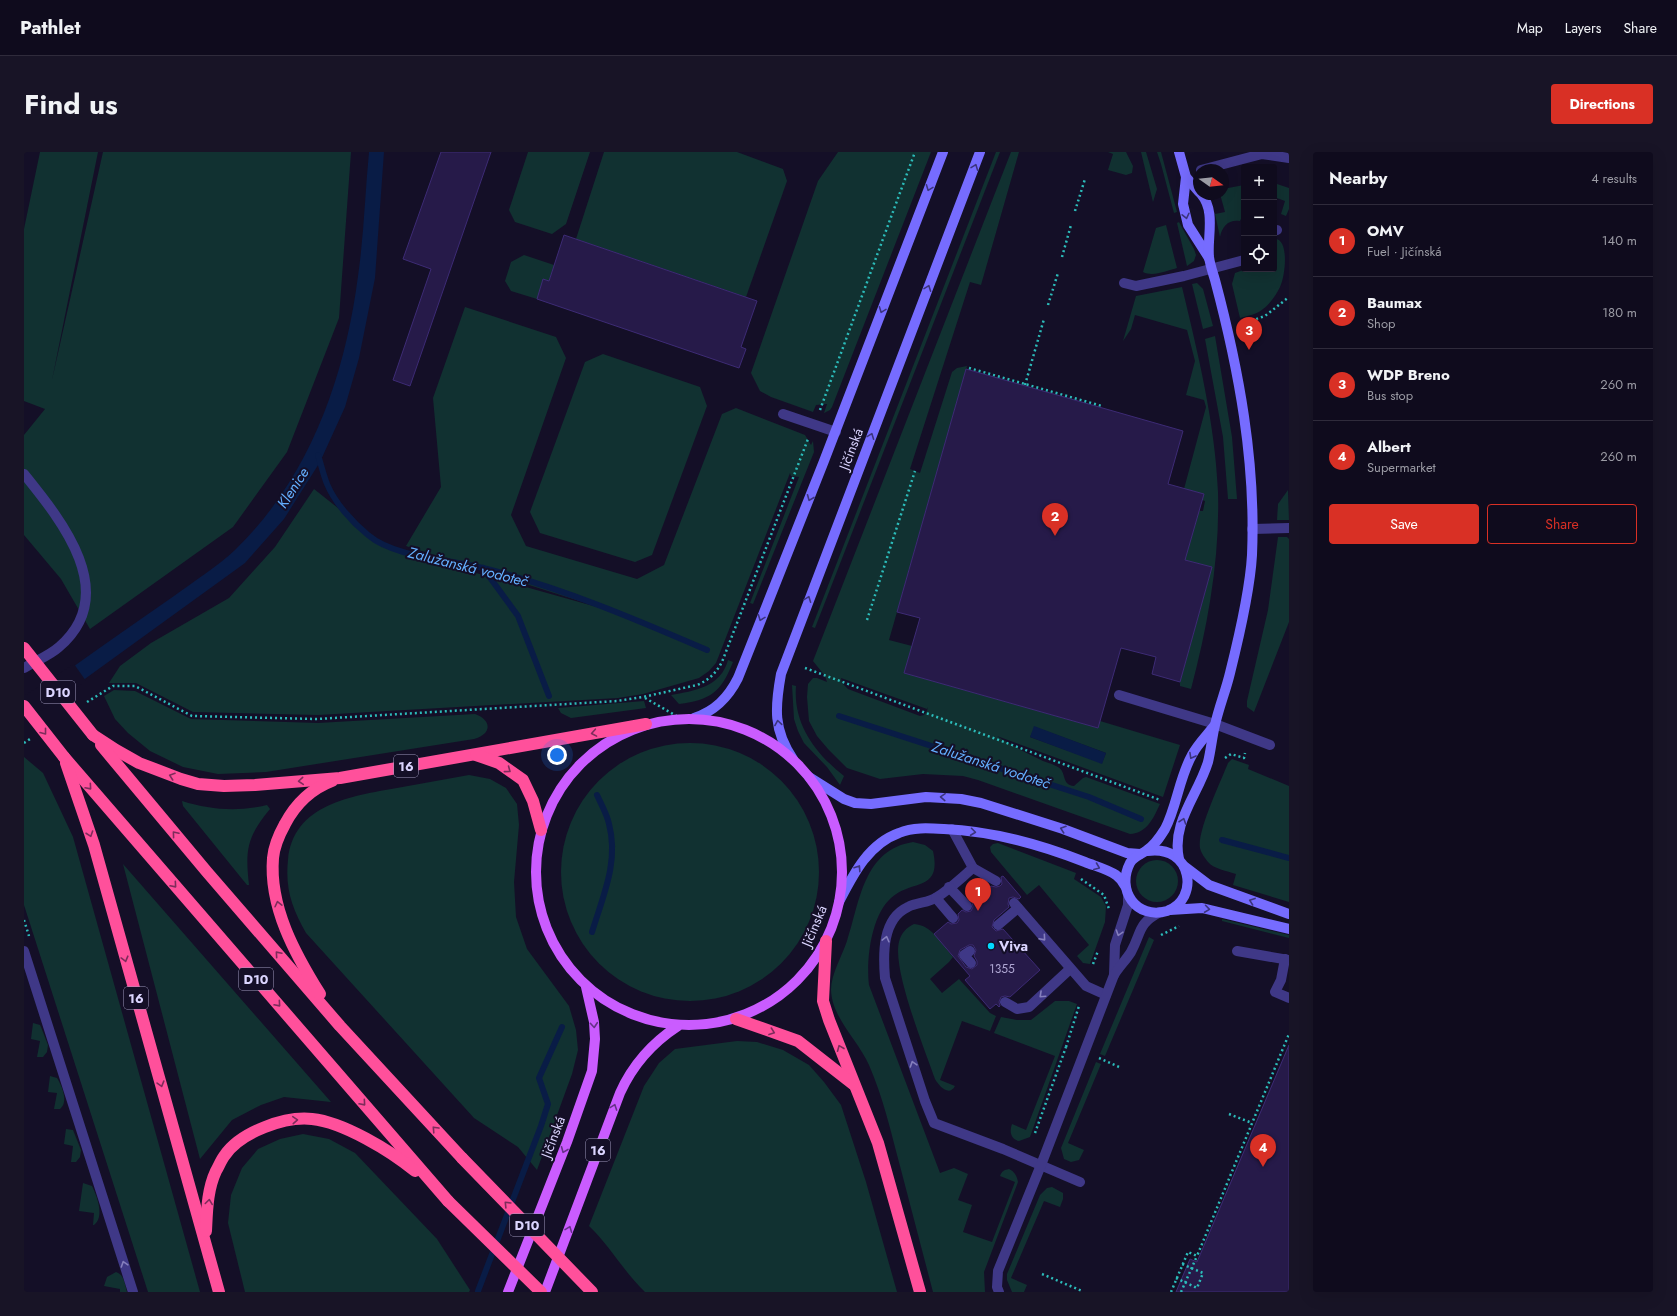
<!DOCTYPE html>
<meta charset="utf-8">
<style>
:root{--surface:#0f0b1d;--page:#181426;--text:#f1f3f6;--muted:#9b9ba4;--line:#2f2b3b;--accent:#d93025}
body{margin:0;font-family:Jost,sans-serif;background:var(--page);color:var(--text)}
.controls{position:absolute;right:12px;top:12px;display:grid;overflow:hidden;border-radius:4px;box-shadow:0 4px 16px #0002}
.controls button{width:36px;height:36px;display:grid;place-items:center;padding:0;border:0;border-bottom:1px solid var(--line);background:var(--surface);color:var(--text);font:20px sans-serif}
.compass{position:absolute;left:1169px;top:12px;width:36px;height:36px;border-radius:50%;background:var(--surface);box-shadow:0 4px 16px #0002;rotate:105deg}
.you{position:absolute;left:533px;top:603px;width:14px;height:14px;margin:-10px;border:3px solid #fff;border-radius:50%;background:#1a73e8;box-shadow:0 0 0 6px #1a73e833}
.badge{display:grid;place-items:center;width:26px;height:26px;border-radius:50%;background:var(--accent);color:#fff;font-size:13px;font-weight:700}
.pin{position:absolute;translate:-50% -33px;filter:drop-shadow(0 1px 2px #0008)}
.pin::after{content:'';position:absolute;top:21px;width:14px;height:12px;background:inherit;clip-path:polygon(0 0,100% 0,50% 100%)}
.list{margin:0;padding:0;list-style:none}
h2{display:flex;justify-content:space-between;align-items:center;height:52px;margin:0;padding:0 16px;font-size:17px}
h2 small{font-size:13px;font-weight:400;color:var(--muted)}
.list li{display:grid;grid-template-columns:26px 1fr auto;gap:12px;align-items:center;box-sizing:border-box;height:72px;padding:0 16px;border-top:1px solid var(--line)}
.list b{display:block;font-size:15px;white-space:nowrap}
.list p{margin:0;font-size:13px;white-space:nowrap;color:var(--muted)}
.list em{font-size:13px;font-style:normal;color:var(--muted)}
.actions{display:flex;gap:8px;padding:12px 16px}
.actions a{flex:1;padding:9px 0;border:1px solid var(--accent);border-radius:4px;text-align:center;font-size:14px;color:var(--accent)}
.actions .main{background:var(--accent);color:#fff}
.icon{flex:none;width:22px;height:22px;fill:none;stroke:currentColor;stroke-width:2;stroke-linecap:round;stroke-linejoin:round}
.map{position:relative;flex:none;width:1265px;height:1140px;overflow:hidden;border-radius:4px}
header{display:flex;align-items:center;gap:24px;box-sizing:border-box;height:56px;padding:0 20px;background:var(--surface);border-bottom:1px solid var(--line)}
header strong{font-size:19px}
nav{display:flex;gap:22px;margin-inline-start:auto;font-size:14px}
.intro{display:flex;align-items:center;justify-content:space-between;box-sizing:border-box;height:96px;padding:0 24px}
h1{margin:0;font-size:28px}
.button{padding:10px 18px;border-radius:4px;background:var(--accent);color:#fff;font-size:14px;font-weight:700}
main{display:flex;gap:24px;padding:0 24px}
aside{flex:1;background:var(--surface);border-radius:4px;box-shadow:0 4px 16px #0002}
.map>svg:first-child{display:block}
</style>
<header>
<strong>Pathlet</strong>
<nav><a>Map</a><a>Layers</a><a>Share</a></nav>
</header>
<div class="intro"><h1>Find us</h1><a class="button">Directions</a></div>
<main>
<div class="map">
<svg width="1265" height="1140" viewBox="0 0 1265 1140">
<rect width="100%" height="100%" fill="#140f27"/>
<!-- green -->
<g fill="#113131" fill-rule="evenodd">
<polygon points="16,0 74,0 28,228 79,0 327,0 315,166 263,300 209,375 66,477 37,427 0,383 0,283 21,257 0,249 0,77"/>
<polygon points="504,0 566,0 542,72 528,82 491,70 485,58"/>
<polygon points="580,0 713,0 759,17 763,29 722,145 552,87"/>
<polygon points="814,0 907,0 808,255 806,258 800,261 803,252 792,253 789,260 747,245 736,239 727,221 794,29"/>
<polygon points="972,0 976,0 791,476 788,475"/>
<path d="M987,0H995L957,133L946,130L886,317L896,321L928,220L933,216L943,214L865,488L888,494L880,521L1074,576L1076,569L1156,593L1139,645L973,584C987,593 1004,602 1019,609C1024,611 1029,612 1034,615C1043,620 1037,633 1050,634L1059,626L1062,625L1136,652C1129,667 1123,681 1106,682L954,628L939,624L899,622L856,627L823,616L804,597L793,584L785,569L783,545L784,532L789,526H793L803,530L801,524L789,509ZM817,526L903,557L904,555L903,559L900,563L896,564L824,537L818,531ZM1011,575L1082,601L1078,611L1006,585Z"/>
<polygon points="1084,0 1102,0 1109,14 1108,21 1102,23 1084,18 1089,2"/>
<polygon points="1117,0 1122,0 1133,37 1129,50"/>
<polygon points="1133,0 1137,0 1153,60 1150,61 1137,12"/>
<polygon points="1250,27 1252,27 1250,31 1265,36 1265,57 1262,64 1257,62 1261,49 1250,45"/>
<path d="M1220,33V60L1216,69C1205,67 1198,74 1196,85L1191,62L1201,60L1196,42H1199V37Z"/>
<polygon points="1155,70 1170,97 1172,103 1170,109 1163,114 1153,71"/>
<path d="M1142,73L1153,116C1142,119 1129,125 1119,120L1132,76Z"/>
<path d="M1250,87C1265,85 1262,122 1256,135C1252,143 1246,152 1239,157C1234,162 1223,164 1216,166L1208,132L1211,121L1222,117H1250Z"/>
<polygon points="500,103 530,113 525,129 519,128 513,147 487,139 481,129 487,110"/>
<polygon points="1173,131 1179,137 1189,174 1179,177 1168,132"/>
<path d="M1158,135C1174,202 1191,270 1194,340C1196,406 1184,473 1167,537L1156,534V530L1188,415L1161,408L1175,359H1179L1181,349L1178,348L1180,342L1160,337L1182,255L1180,248L1162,243L1171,209L1163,178L1111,163L1107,177L1099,189L1112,144Z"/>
<polygon points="441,155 532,185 542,206 487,363 502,394 613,427 640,413 698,262 712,256 781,283 787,293 789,289 790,300 729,452 726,451 775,325 767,324 766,321 692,511 685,519 675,526 619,542 594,546 294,563 169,560 112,531 85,531 96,514 127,491 205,446 251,395 290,337 353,387 377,400 587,459 382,394 417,335 409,246"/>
<polygon points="1191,184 1208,285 1213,347 1204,347 1199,285 1181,187"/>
<polygon points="579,202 676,235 683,254 628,403 611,410 516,381 506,360 561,210"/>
<polygon points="1264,338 1265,368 1253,368 1254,352"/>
<polygon points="1254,385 1263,385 1265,387 1265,470 1230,560 1223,555 1223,549 1244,458"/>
<path d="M704,508L709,510C697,540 687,548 655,552L647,543C670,539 697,535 704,508Z"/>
<path d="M768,533L772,534C769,572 791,601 820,624L816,633L803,615L780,591L774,579L770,567Z"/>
<path d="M90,538L111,539L167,567L294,571L451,562C468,568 468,582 450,587L242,620L194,622L159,615L126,599L104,581L91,567L80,544Z"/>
<polygon points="620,549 622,556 547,566 537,561 534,556"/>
<circle cx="666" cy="720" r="129"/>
<polygon points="0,605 19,621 49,685 176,1140 124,1140 0,753"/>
<path d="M1208,607L1225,613L1224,617L1265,634V750L1209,733L1212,722C1203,719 1190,717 1184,710C1181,706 1177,701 1176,696C1173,679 1197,629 1204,611Z"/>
<path d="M445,623L466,627L482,636L493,652L495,673L490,730L492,765L503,797L545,854L552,878L554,898L548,922L513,1018L494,995L450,966L282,781C268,756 261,737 264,708C269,652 328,644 373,636C397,632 421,627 445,623Z"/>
<path d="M158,649C187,658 214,660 243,653L246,657C223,685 221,697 225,733H223L159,654Z"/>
<path d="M889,690L901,693L909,699C918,740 888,727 867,746C847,764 842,808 845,833L916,1021L930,1016L944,1022L934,1048L948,1053L939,1080L968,1090L991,1030L976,1024C978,1019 980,1018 985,1017C990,1019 993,1024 994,1030L960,1120L961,1140H909C898,1098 887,1056 876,1014C867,980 859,945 845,913C834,888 808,866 807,838C807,822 818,804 823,789C836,750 839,698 889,690Z"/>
<polygon points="974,691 1052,721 1050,727 1077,745 1082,754 1081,770 1066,812 1059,811 1053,804 1065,793 1015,733 1003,743 967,700 966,695 969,692"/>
<circle cx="1133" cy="729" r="21"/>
<polygon points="99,712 307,950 260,945 237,953 208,968 176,1007"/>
<polygon points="1198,767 1265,783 1265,786 1198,769"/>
<path d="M890,772C908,773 918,792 929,805L925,810L906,827L918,841L935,827L966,861L972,864L966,879L938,869L916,928L931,934C925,945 915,934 911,927C901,898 868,817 875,790C877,781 882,776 890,772Z"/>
<polygon points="1125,785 1130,788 1081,904 1076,902"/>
<path d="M1031,849H1045L1053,852L1006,985L995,989C987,987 985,980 988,972L1002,978L1031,904L970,881L977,865L993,868H1007Z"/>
<polygon points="9,871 16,873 17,875 24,893 23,900 19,905 13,905 16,889 7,887"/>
<path d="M713,889L733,890L759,898L785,913L800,930L817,953L842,1030L873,1140H621C600,1120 586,1094 565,1074L620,934L635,911L651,897Z"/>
<polygon points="1072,910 1077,912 1044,991 1060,998 1055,1008 1047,1010 1040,1007 1037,996"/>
<path d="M26,924L33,926C38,934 45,950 36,957H30L33,941L24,940Z"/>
<polygon points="42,977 49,978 57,998 56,1005 52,1010 47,1010 49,994 40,992"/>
<polygon points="279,982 305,987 331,1001 413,1087 446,1138 445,1140 221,1140 204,1071 207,1043 218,1016 234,997 256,987"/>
<path d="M59,1031L68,1034C73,1044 81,1065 70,1073H69L70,1061L55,1059Z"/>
<polygon points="1028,1035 1039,1041 1039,1047 1036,1055 1020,1049 987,1126 1003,1133 1000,1140 988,1140 983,1128 983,1122 1016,1043 1023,1036"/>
<path d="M92,1120C100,1122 101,1133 103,1140H96V1137L80,1134L83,1125Z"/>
</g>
<!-- water -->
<g fill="#091c46">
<path d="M345,0H360L351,126L335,206L321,255L296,310L260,367L221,411L58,529L46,517C80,493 115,468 150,444C170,429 193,415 211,398C286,325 321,225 334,124C340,83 341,41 345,0Z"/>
<polygon points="1010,574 1082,601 1078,612 1006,585"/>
</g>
<!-- pier -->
<polygon fill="#140f27" points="50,512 62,529 0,570 0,544"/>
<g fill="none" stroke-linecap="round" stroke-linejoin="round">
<!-- stream -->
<g stroke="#091c46" stroke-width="6">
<path d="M294,303C297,312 299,322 303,332C311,351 328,370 344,383C371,406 426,407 459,416C536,435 611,467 683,498"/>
<polyline points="459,416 494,464 525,544"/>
<polyline points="815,564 1065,645 1117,667"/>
<polyline points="1198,688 1265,706"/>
<path d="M568,780C579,744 595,710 585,672C583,662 577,652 573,643"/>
<polyline points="454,1139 517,974 524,952 515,926 538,875"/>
</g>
</g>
<!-- building -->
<g fill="#261a49" stroke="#3d2b75" fill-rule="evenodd">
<polygon points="417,0 467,0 386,234 369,228 407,117 379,107"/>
<polygon points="540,83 733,149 717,195 722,197 715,216 513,147 519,127 525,129"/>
<polygon points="942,217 1159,279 1144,332 1180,342 1161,408 1188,415 1156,530 1128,522 1132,505 1097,496 1074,576 880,521 896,466 873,460"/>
<path d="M979,724L997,745L995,747L989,745L985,746L984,752L985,755L970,768L968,775L972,779L979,777L1016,818L986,845L981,844L977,845L975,850L976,854L975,855L972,852L966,857L941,828L946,824L910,782L924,770L927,772L933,771L935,768L934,762L938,758L942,760L947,759L949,755L948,750L967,734L972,735L976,734L978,732L977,725ZM945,793H949L952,798L950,804L953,809V813L948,817L942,815L934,804L936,798Z"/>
<polygon points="1265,893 1265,1140 1152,1140 1166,1107 1173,1110"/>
</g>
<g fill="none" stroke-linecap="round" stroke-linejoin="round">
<!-- path -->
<g stroke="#2cbcba" stroke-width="2.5" stroke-dasharray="2 3" stroke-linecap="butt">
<polyline points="1051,59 1061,27"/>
<polyline points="1038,105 1047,73"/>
<polyline points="1024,153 1034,121"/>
<polyline points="1218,172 1241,164 1265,145"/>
<polyline points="945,216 1078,254"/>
<polyline points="1001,233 1020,167"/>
<polyline points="796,258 891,0"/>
<polyline points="843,468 891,319"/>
<polyline points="781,516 1136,648"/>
<polyline points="621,546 656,566"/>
<path d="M63,550L89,534H111L168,564L293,567L593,549L619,545L673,533C685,528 692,521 698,510L784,287"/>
<polyline points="0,591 6,587"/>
<polyline points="1201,606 1207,602 1220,606 1221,601"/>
<polyline points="1057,727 1080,743 1085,757"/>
<polyline points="0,768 5,784"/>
<polyline points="1137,783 1155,774"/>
<polyline points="1069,812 1074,799"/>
<polyline points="1042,895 1055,854"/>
<polyline points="1075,906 1095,915"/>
<polyline points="1205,962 1228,971"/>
<polyline points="1011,981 1042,895"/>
<polyline points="1018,1122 1058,1139"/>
<polyline points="1152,1126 1173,1136 1179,1121 1158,1112"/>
<polyline points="1147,1140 1164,1100 1173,1104 1265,882"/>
<polyline points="1157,1140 1173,1104"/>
</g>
<!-- lane -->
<g stroke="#3f3887" stroke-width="10">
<polyline points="1177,18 1238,2 1265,6"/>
<polyline points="1250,79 1253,78"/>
<polyline points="1100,131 1112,134 1160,124 1220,108"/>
<polyline points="759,262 812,280"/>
<path d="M0,322C38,369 97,442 35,495C25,504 11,509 0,516"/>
<polyline points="1228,377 1265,376"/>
<polyline points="1095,543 1191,572 1246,593"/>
<polyline points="928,677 949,716 972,729"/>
<path d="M949,716C937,726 926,737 913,745C905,751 893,750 884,755C858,767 859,802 861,826L901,949L910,971L979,997L1056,1030"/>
<polyline points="925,735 943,754"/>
<polyline points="912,746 929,766"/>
<polyline points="990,751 1062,834 1082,843"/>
<polyline points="974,773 994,756"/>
<polyline points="0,799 109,1140"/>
<polyline points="946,799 940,803 947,811"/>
<polyline points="1213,799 1265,808"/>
<polyline points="1261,807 1257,828 1251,840 1265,846"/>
<polyline points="1090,823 1091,793 1104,753 1104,743"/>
<polyline points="981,850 993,857 1005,855 1046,817"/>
<path d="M975,1140L973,1135L974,1119L1017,1013L1090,823C1095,815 1102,808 1107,800C1118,780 1113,772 1136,760"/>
</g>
<!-- secondary -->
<g stroke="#766cff" stroke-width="10">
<polyline points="1155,0 1162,25 1175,40"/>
<polyline points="1162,25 1159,52 1164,73 1185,106"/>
<path d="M670,566C691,559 704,546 714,526L800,309L919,0"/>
<path d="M769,607C749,578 751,555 757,522L956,0"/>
<polyline points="785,625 820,647 831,651 847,652 902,645 937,647 957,651 1039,677 1103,701 1116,702"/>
<path d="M1123,699C1169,692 1176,748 1143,759C1112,768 1092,738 1106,711C1110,704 1117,703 1123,698C1131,693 1136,685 1141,677C1153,654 1155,626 1168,603C1173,593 1183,583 1190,574"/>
<path d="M1155,707C1147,671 1174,643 1184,610C1187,598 1188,585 1191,573C1195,555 1202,538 1206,521C1215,485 1226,439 1228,403C1232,310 1215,218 1191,128C1189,121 1186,113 1185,105C1183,85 1192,59 1177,42"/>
<polyline points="1160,714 1185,733 1265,762"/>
<path d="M815,750C829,723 844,692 875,681C889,675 904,676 920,677C969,679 1015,692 1061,710C1071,714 1083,717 1092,723C1096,726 1099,730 1101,734"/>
<polyline points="1146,758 1178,756 1265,777"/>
</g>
<!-- primary -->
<g stroke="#ca5cff" stroke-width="10">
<circle cx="665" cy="720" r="153"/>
<polyline points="484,1140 543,990 568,919 571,887 570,870 562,835"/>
<path d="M521,1140L596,941C609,912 628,891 654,874"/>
</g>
<!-- highway -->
<g stroke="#ff509b" stroke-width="12">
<polyline points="69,583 92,598 115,611 157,627 174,632 200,634 231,633 316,626 622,572"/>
<polyline points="77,593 183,720 316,874 438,1006"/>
<polyline points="452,603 475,611 499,628 509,649 517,678"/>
<polyline points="40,605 424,1049"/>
<polyline points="42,611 70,693 195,1140"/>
<polyline points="802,789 799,849 805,868 854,991 896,1140"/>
<path d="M296,842C271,802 245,755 249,706C250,695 256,681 261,672C271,653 287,637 308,629"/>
<polyline points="712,867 774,889 829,932"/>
<path d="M182,1079C183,1060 183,1038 192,1019C195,1014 197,1008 201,1003C217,980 261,964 288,967C319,970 367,999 391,1019"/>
</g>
<!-- highway-bridge -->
<g stroke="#ff509b" stroke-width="12">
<polyline points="0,496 69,583"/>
<polyline points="0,554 40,605"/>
<polyline points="438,1006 568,1140"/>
<polyline points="424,1049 517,1140"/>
</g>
</g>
<!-- one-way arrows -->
<defs><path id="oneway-chevron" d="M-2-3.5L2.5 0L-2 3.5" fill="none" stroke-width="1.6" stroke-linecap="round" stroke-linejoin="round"/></defs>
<g stroke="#3b347d">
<use href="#oneway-chevron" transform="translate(951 15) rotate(-69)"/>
<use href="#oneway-chevron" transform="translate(905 36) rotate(111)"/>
<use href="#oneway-chevron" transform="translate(1162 64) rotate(77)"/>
<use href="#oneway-chevron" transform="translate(904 136) rotate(-69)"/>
<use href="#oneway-chevron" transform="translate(858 158) rotate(111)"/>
<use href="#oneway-chevron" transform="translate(847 284) rotate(-69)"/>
<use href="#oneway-chevron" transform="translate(786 346) rotate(112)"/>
<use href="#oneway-chevron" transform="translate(784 447) rotate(-69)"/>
<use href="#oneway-chevron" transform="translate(737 466) rotate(111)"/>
<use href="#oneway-chevron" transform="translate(754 571) rotate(-99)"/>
<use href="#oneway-chevron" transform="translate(1168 604) rotate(119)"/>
<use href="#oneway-chevron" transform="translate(919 645) rotate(-177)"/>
<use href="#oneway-chevron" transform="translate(1159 669) rotate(-71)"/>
<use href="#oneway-chevron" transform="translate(1039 677) rotate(-161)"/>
<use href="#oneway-chevron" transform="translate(949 680) rotate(7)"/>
<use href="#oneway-chevron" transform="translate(1073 715) rotate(22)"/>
<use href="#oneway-chevron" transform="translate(834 716) rotate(-57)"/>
<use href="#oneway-chevron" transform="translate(1228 749) rotate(-160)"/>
<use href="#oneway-chevron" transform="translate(1183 757) rotate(8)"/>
</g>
<g stroke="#7e2c5b">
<use href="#oneway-chevron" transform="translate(20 580) rotate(52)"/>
<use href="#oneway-chevron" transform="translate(570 581) rotate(170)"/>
<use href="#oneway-chevron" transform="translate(484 618) rotate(37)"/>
<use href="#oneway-chevron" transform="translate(148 624) rotate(-161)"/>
<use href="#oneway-chevron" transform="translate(277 629) rotate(175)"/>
<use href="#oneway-chevron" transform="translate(65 635) rotate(49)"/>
<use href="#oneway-chevron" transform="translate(66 682) rotate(71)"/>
<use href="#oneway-chevron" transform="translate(151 682) rotate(-130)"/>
<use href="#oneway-chevron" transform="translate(150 733) rotate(49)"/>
<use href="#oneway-chevron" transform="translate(254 752) rotate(-103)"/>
<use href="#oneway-chevron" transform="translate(254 802) rotate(-131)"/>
<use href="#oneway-chevron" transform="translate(101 807) rotate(75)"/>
<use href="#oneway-chevron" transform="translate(254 852) rotate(49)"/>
<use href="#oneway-chevron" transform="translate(748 880) rotate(20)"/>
<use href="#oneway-chevron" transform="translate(816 896) rotate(-112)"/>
<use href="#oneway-chevron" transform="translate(137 932) rotate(74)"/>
<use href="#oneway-chevron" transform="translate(339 951) rotate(49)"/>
<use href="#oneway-chevron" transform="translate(271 968) rotate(-4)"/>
<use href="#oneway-chevron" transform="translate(411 977) rotate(-133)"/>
<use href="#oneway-chevron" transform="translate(185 1050) rotate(-82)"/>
<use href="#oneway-chevron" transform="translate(483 1052) rotate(-134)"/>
</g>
<g stroke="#857fbd">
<use href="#oneway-chevron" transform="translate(1095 781) rotate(108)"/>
<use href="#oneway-chevron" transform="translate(1019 786) rotate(49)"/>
<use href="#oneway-chevron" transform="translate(862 787) rotate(-76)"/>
<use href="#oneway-chevron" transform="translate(1018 843) rotate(137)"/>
<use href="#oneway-chevron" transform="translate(889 912) rotate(-108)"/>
<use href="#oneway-chevron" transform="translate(100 1112) rotate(-108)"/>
</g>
<g stroke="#663288">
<use href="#oneway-chevron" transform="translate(570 873) rotate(85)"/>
<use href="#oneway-chevron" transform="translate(590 955) rotate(-70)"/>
<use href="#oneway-chevron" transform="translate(540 998) rotate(112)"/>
<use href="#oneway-chevron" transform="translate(545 1077) rotate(-69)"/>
</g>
<!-- markers -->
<circle fill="#01daff" stroke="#140f27" stroke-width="1.5" cx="967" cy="794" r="4"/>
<g text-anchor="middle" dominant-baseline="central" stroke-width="4" stroke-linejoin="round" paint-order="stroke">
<!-- number labels -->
<g font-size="12" fill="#aea6d2">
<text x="978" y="817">1355</text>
</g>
<!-- shield labels -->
<g fill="#140f27" stroke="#9f9abe" stroke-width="1">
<rect x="17" y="529" width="34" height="22" rx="3"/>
<rect x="370" y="603" width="24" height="22" rx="3"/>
<rect x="215" y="816" width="34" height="22" rx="3"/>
<rect x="100" y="835" width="24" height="22" rx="3"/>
<rect x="562" y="987" width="24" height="22" rx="3"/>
<rect x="486" y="1062" width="34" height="22" rx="3"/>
</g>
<g font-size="13" font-weight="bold" fill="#dbd5ff">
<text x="34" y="540">D10</text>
<text x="382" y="614">16</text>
<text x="232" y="827">D10</text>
<text x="112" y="846">16</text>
<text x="574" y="998">16</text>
<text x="503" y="1073">D10</text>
</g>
<!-- street labels -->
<g font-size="14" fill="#dbd5ff" stroke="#140f27">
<text transform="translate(827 297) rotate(-69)">Jičínská</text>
<text transform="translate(790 774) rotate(-67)">Jičínská</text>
<text transform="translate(529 985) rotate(-69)">Jičínská</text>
</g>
<!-- poi labels -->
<g font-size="14" font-weight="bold" fill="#dbd5ff" stroke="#140f27" text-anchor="start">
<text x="975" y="794">Viva</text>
</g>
<!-- water labels -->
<g font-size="15" font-style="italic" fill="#63afff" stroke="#140f27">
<text transform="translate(269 336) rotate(-57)">Klenice</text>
<text transform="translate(444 415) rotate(14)">Zalužanská vodoteč</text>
<text transform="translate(967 613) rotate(18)">Zalužanská vodoteč</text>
</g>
</g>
</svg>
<div class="controls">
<button>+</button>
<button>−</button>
<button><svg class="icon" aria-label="locate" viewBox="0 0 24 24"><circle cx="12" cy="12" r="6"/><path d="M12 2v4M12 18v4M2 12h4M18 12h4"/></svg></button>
</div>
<svg class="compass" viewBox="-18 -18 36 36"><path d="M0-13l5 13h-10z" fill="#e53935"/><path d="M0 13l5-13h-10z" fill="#9b9ba4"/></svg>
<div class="you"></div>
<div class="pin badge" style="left:954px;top:759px">1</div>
<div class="pin badge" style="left:1031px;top:384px">2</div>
<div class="pin badge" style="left:1225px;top:198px">3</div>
<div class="pin badge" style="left:1239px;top:1015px">4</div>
</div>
<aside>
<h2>Nearby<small>4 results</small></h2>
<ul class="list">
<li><span class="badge">1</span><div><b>OMV</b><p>Fuel · Jičínská</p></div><em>140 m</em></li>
<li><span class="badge">2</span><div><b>Baumax</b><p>Shop</p></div><em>180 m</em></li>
<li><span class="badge">3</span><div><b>WDP Breno</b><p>Bus stop</p></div><em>260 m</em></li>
<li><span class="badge">4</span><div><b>Albert</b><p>Supermarket</p></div><em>260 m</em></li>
</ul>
<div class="actions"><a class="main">Save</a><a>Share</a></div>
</aside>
</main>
